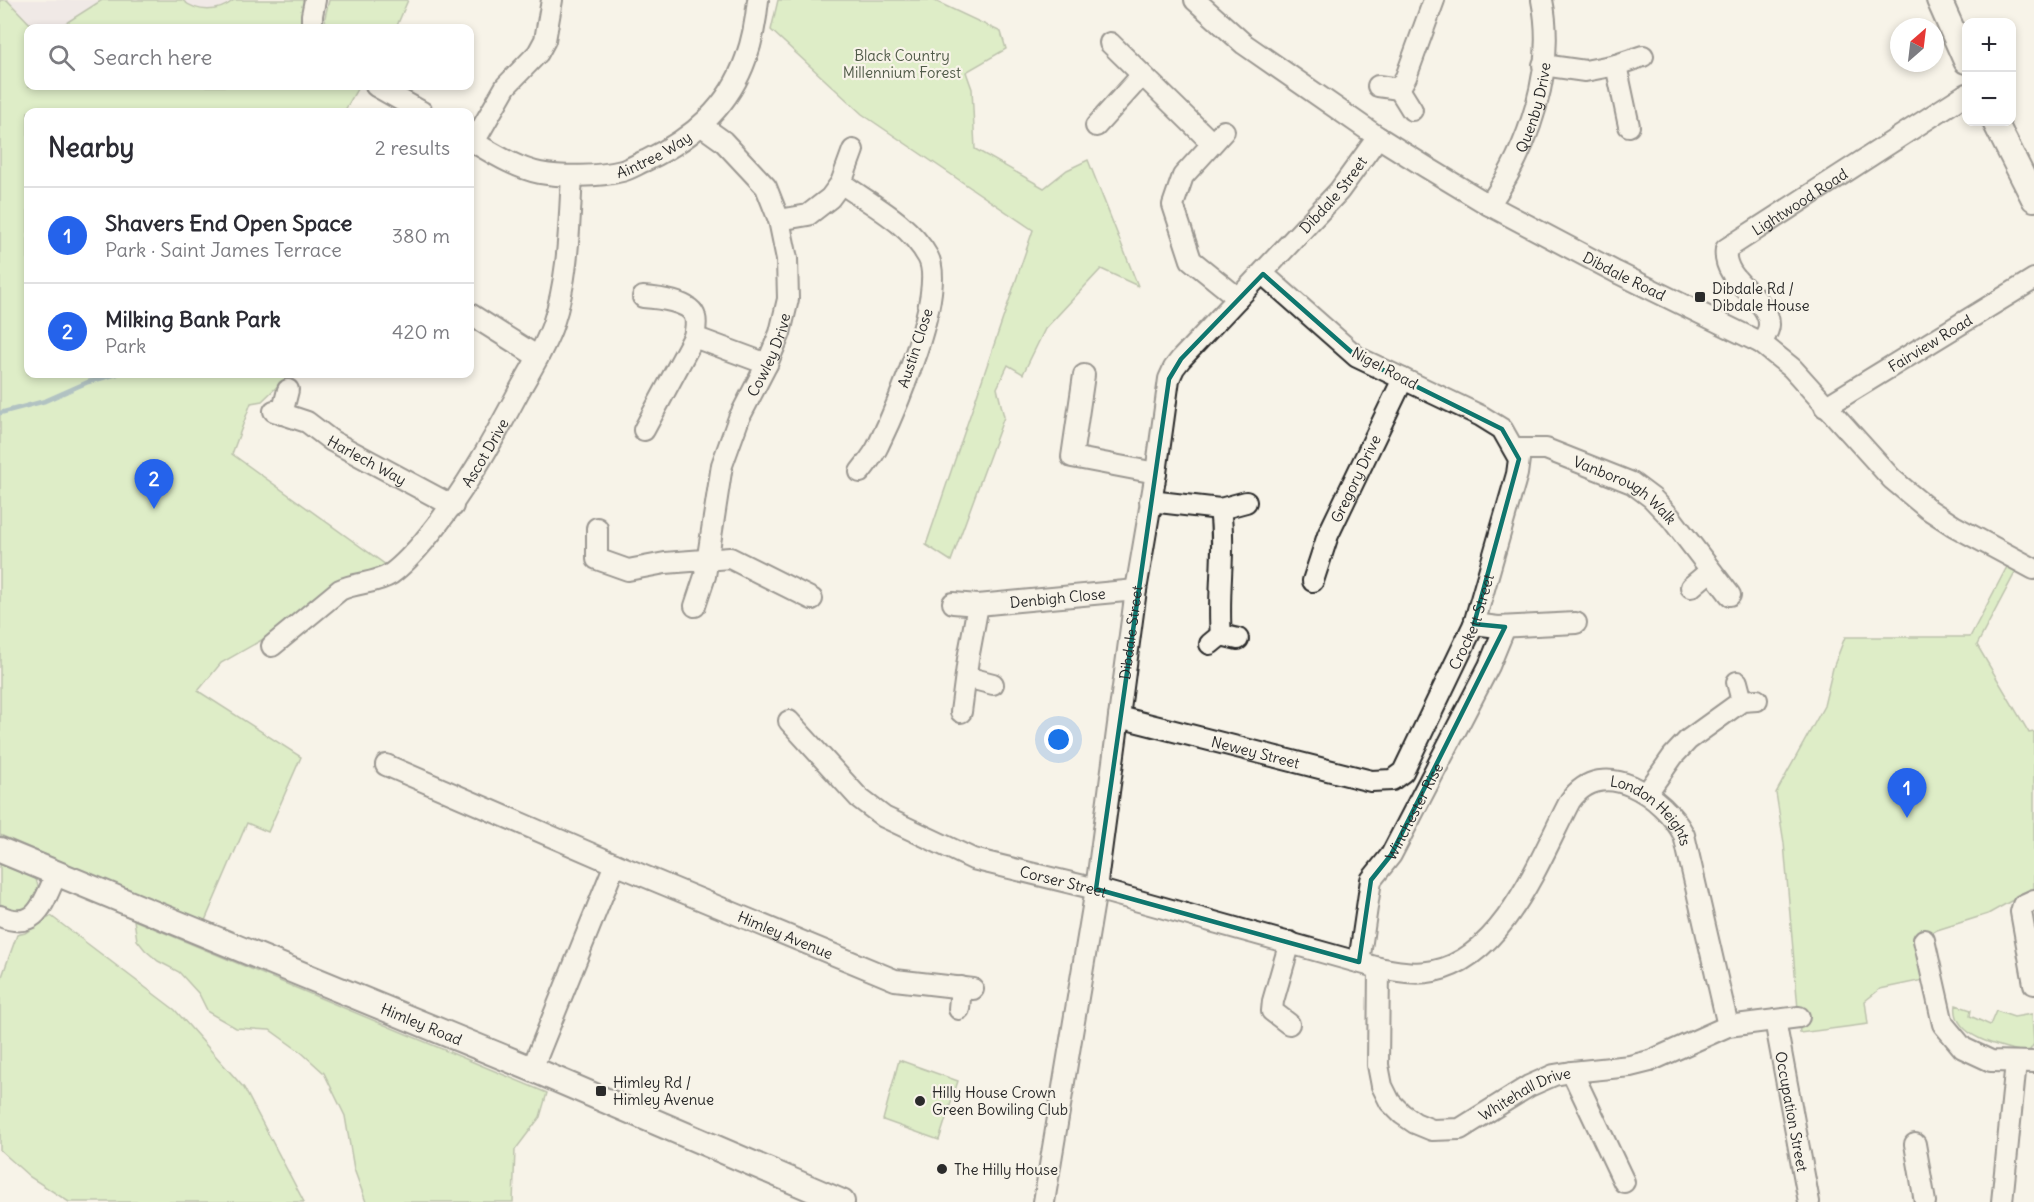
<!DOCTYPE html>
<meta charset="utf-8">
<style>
:root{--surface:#fff;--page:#f7f7f7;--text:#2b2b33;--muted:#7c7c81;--line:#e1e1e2;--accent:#2563eb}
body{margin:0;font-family:Delius,sans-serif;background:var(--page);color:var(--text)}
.controls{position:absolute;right:18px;top:18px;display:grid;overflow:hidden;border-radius:12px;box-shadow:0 3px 9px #0003}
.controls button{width:54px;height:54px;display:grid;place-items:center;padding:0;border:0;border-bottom:2px solid var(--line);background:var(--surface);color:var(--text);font:30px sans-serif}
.compass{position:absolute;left:1890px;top:18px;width:54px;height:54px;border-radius:50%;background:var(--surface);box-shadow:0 3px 9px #0003;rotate:28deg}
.you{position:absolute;left:1059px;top:740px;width:21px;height:21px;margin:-15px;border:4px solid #fff;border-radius:50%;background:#1a73e8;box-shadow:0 0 0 9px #1a73e833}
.badge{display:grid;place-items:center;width:39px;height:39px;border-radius:50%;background:var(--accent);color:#fff;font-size:20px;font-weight:700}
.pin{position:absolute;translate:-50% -50px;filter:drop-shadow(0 2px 3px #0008)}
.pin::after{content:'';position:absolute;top:32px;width:21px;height:18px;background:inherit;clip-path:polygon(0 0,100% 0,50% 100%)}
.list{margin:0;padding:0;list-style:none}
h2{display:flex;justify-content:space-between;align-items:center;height:78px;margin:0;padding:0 24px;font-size:26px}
h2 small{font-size:20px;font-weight:400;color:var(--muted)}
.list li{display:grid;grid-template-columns:39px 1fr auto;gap:18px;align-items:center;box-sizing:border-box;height:96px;padding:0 24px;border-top:2px solid var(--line)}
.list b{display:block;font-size:22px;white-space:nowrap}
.list p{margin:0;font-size:20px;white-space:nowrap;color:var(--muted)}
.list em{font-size:20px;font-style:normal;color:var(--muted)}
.icon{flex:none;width:33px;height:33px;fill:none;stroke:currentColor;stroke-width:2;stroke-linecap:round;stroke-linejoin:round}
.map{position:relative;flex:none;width:2034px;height:1202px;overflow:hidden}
.search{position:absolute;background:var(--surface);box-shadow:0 3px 9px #0003;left:24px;top:24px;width:450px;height:66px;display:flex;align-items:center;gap:15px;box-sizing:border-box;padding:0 21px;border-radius:12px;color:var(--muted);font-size:22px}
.panel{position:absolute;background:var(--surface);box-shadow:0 3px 9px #0003;left:24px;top:108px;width:450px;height:270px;border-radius:12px}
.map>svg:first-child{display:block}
</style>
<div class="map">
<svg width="2034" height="1202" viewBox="0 0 2034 1202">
<rect width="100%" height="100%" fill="#f7f3e8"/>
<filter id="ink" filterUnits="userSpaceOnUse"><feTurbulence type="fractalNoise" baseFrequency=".0167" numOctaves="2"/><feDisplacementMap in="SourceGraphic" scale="12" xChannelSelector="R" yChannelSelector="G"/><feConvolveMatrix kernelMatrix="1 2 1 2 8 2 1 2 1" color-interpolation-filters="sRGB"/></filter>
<g filter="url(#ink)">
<!-- built -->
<g fill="#e7dee4">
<polygon points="0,0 102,0 58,28 28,28"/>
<polygon points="182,0 234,0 225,7 208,11 189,6"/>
</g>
<!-- green -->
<g fill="#bfe6a1" stroke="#758866" stroke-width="1.5">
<polygon points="0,0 7,0 34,28 28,28 28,86 352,86 357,89 344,112 28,112 28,374 286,374 287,377 262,401 251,403 232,454 386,565 267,637 221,663 198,691 301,757 268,832 247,823 204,923 0,835"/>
<path d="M102,0H182C198,13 218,13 234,0H309L306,28H58Z"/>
<polygon points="329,0 408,0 396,28 326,28 325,17"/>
<polygon points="778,0 933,0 1001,32 1006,49 966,72 972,89 975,149 1044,188 1067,170 1088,160 1138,286 1101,269 1045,329 1023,374 1008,365 997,388 1004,417 951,561 926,545 1033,230 862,114 771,30"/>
<polygon points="2008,565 2017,569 1977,645 2029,733 2034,732 2034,894 2011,901 1988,914 1937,930 1918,940 1928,979 1880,989 1865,1001 1868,1024 1800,1033 1784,843 1776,793 1824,706 1833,668 1845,637 1970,637"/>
<polygon points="0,864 36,879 40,893 32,907 21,913 0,904"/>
<polygon points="51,916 175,1010 244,1088 304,1202 69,1202 30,1177 0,1150 0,982 17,935 25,933"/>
<polygon points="134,920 547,1093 540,1117 515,1150 513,1202 366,1202 354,1169 345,1116 324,1073 302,1053 270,1030 236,1028 208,1012 199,994 179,972 158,961 145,950 137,940"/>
<path d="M1956,1005L1971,1010L1970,1016L1990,1025L1996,1011L2014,1017L2032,1014L2034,1044L2028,1053C2005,1048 1951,1038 1956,1005Z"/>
<polygon points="899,1060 958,1081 939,1140 883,1120"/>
</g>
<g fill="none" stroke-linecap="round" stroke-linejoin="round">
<!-- stream -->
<polyline stroke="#5c8896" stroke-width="4.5" points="0,413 45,401 88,382 117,374"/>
<!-- minor casing -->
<g stroke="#2b2b2b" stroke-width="24">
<g id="minor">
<path id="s1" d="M1195,0L1244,44L1378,137L1426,167L1489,205L1616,272L1761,343L1792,368L1892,479L1928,509L1954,526L2034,569"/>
<polyline points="312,28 312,15 315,0"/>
<polyline points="1110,43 1212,143"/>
<polyline points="1543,65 1585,71 1616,65 1643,56"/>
<polyline points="1616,65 1629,126"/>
<polyline points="376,86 422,112"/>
<polyline points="1378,86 1399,89 1412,110"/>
<polyline points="1399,89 1406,77 1434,0"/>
<polyline points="1096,126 1142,75"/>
<polyline points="1224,131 1183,176 1173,205 1191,260 1238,298"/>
<path id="s2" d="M470,140C491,152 515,168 540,173C562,177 599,177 622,171C630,169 639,163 647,160C693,138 729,107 746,58C753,39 756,20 758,0"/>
<polyline points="474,142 506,86 538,53 545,40 552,0"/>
<path d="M841,183C872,205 909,223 928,257C947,291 895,411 878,446C874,455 866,464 860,472"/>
<path id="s3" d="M1489,205C1529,148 1556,69 1542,0"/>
<polyline points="779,220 808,215 830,198 841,183 853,150"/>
<path d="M643,297C657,298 691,301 695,317C697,323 695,331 694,337"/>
<polyline points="470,314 538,357"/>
<path id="s4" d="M1761,343C1764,338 1769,331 1769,325C1770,297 1721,283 1726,249L1966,94"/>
<polyline points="1084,375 1072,457 1156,473"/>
<path id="s5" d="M1825,407L2034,279"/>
<path id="s6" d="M274,411L307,422L332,441L453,506"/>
<polyline points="282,414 288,390"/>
<polyline points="644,430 694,337 767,364"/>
<path id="s7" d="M1514,449H1546L1632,483L1652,498L1671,518L1730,595"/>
<polyline points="1150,501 1220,509 1246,502"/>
<path d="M1220,509C1226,551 1217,593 1221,635"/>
<polyline points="597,528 597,559 628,570 665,563 730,558 812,599"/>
<path id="s8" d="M1313,581L1328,535L1403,379"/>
<polyline points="1691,587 1710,571"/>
<path id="s9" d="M953,603L978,605L1136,590"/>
<path id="s10" d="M695,606L705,576L722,465L739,418L767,364L780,333L788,299L787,259L779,220L766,187L723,141L702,126"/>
<polyline points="1474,624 1498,627 1576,623"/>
<polyline points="1210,644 1221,635 1238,639"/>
<path id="s11" d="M272,646L340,590C356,582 375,584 391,574C406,563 417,550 429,535C464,492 492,442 518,393C530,371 545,348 553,324C569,276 569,226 572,176"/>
<polyline points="966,677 993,684"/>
<polyline points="1737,682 1742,701"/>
<polyline points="961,712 968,659 978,605"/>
<path id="s12" d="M1119,717L1371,781L1392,780L1403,772L1474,624L1517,474L1519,459L1502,429L1481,416L1357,357L1263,274"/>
<path id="s13" d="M789,721L859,798L884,817L973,859L1096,889L1379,968C1397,971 1415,975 1434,971C1504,957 1540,858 1570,801C1603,754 1664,797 1684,835L1728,1026"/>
<path id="s14" d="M386,765L615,864L895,980L973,989"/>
<polyline points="1647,793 1673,756 1688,740 1742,701 1757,700"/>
<polyline points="2034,900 2023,905 2021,912 2034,984"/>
<path d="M0,916C38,932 43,902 57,873"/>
<polyline points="1924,940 1943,1024 1963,1048 1991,1061 2034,1062"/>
<path id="s15" d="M1359,962L1371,880L1391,855L1489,666L1505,627"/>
<path id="s16" d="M1379,968L1378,1065L1382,1086L1390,1102L1402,1114L1415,1123L1432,1130L1460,1129L1529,1086L1554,1075L1572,1072L1630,1066L1650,1061L1728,1026L1799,1017"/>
<polyline points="959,1009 961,987"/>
<path id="s17" d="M1775,1020L1809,1202"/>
<polyline points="1289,1024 1272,1011 1273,1001 1290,942"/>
<polyline points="532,1069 615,864"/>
<polyline points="1572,1072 1624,1182"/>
<polyline points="1915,1144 1925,1202"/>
<path id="s18" d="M1044,1202L1096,889L1136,590L1156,473L1169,379L1174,368L1181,359L1339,191L1378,137"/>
<polyline points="2002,1202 2016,1062"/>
</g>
</g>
<!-- major casing -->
<g stroke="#2b2b2b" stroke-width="28">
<g id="major">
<polyline points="1939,0 1966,61"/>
<polyline points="1995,122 2034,199"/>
<path id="s19" d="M0,850L532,1069L842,1202"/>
</g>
</g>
<!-- minor -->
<use href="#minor" stroke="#f7f3e8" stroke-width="20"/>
<!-- major -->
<use href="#major" stroke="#f7f3e8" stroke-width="24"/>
</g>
</g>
<!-- marked area -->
<path d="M0 0H2034V1202H0ZM1263,274L1357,357L1502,429L1519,459L1474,624L1505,627L1391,855L1371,880L1359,962L1096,889L1169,379L1181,359Z" fill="#f7f3e8" fill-opacity=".55" fill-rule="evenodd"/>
<path fill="none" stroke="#0f766e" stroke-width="4.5" stroke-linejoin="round" d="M1263,274L1357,357L1502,429L1519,459L1474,624L1505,627L1391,855L1371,880L1359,962L1096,889L1169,379L1181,359Z"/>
<!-- markers -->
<g fill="#2b2b2b" stroke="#f7f3e8" stroke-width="2">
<rect x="1694" y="291" width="12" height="12" rx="3"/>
<rect x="595" y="1085" width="12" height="12" rx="3"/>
<circle cx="920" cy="1101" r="6"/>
<circle cx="942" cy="1169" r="6"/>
</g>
<g text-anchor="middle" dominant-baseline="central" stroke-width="4.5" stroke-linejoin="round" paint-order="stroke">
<!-- park labels -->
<g font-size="15" fill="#505a48" stroke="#f7f3e8">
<text x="902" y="55">Black Country<tspan x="902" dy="17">Millennium Forest</tspan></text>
</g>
<!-- street labels -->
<g font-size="15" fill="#2b2b2b" stroke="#f7f3e8">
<text stroke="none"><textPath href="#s3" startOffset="108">Quenby Drive</textPath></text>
<text stroke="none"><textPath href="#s2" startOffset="196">Aintree Way</textPath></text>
<text stroke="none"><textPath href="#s18" startOffset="1080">Dibdale Street</textPath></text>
<text stroke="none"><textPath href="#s4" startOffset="198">Lightwood Road</textPath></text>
<text stroke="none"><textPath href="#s1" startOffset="512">Dibdale Road</textPath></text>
<text stroke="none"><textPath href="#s5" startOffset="123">Fairview Road</textPath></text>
<text transform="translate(915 348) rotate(-72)">Austin Close</text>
<text stroke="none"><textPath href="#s10" startOffset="264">Cowley Drive</textPath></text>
<text transform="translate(1385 368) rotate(28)">Nigel Road</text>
<text stroke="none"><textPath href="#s11" startOffset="296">Ascot Drive</textPath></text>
<text stroke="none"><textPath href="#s6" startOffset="106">Harlech Way</textPath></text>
<text stroke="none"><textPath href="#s8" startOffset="111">Gregory Drive</textPath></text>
<text stroke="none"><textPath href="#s7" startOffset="122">Vanborough Walk</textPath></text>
<text stroke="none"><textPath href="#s9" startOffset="105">Denbigh Close</textPath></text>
<text stroke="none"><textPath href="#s12" startOffset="460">Crockett Street</textPath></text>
<text stroke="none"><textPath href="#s18" startOffset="576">Dibdale Street</textPath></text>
<text stroke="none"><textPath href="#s12" startOffset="141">Newey Street</textPath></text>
<text stroke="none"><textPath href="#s15" startOffset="164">Winchester Rise</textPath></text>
<text stroke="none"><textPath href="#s13" startOffset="1035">London Heights</textPath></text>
<text stroke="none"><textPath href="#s13" startOffset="327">Corser Street</textPath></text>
<text stroke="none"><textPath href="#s14" startOffset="434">Himley Avenue</textPath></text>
<text stroke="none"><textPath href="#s19" startOffset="456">Himley Road</textPath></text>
<text stroke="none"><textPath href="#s16" startOffset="290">Whitehall Drive</textPath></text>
<text stroke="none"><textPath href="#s17" startOffset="93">Occupation Street</textPath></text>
</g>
<!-- poi labels -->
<g font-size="15" fill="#2b2b2b" stroke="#f7f3e8" text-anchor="start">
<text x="1712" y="288">Dibdale Rd /<tspan x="1712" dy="17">Dibdale House</tspan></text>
<text x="613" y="1082">Himley Rd /<tspan x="613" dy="17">Himley Avenue</tspan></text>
<text x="932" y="1092">Hilly House Crown<tspan x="932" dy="17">Green Bowiling Club</tspan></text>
<text x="954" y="1169">The Hilly House</text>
</g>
</g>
</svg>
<div class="controls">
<button>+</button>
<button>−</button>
</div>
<svg class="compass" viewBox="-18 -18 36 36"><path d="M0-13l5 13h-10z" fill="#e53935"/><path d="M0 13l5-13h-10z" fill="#7c7c81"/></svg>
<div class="you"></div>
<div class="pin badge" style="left:1907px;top:818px">1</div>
<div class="pin badge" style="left:154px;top:509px">2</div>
<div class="search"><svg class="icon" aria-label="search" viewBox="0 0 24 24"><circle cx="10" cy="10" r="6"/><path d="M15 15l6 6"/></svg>Search here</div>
<section class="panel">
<h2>Nearby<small>2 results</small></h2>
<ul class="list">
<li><span class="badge">1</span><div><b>Shavers End Open Space</b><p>Park · Saint James Terrace</p></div><em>380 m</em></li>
<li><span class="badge">2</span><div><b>Milking Bank Park</b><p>Park</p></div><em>420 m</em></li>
</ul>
</section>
</div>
